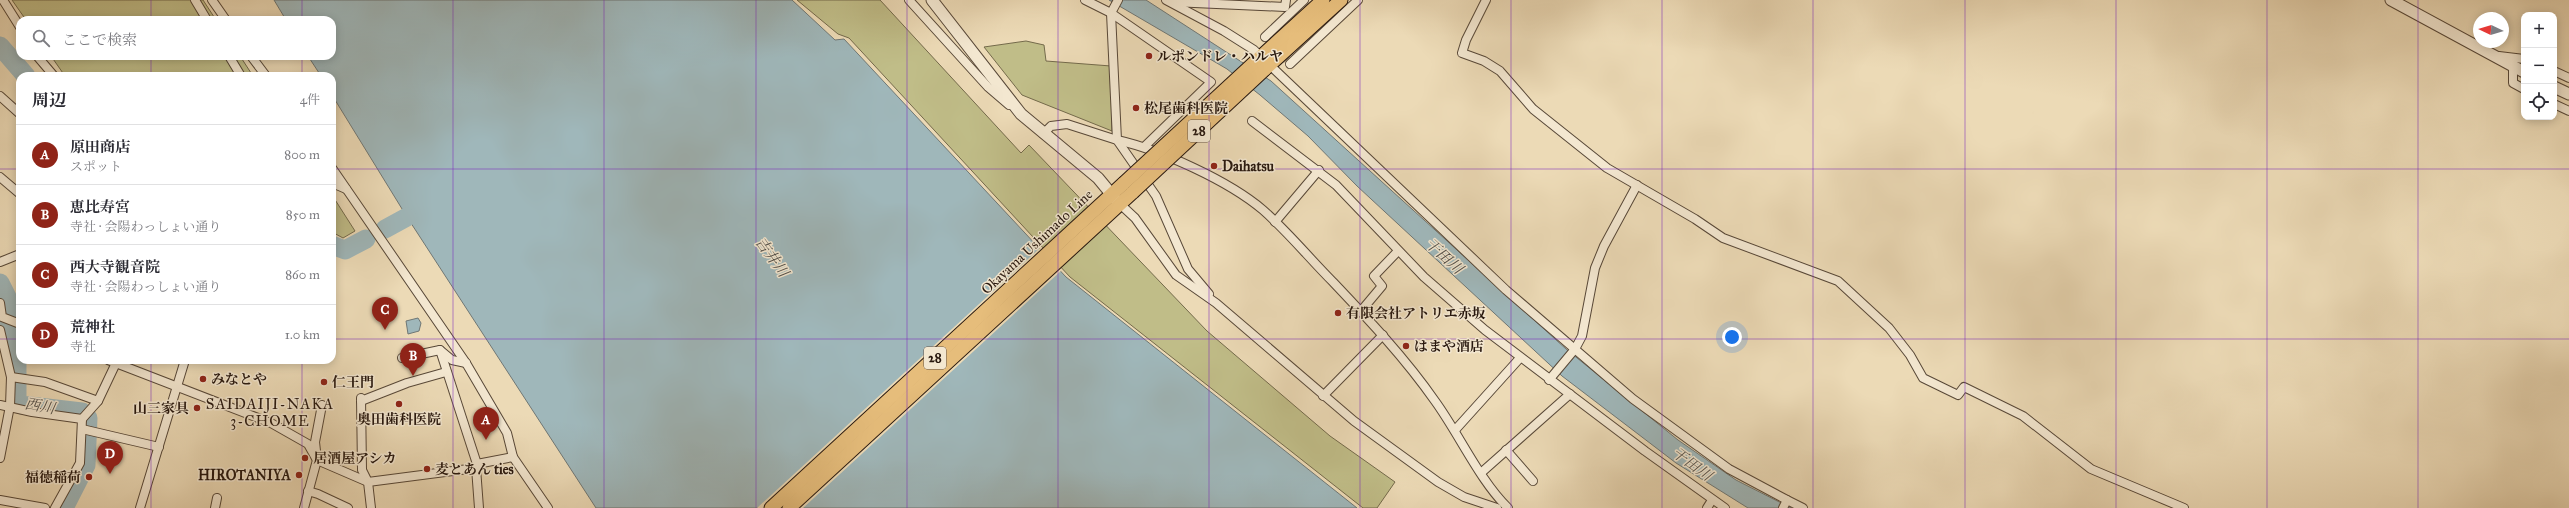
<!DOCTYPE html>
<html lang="ja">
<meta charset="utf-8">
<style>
:root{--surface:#fff;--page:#f2f2f3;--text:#2b2b33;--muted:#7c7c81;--line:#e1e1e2;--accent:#8f2418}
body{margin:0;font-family:"IM FELL Great Primer","Noto Serif JP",serif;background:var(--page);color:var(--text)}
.controls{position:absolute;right:12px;top:12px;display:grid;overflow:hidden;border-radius:8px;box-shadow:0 2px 10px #0003}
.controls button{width:36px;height:36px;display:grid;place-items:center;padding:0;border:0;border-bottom:1px solid var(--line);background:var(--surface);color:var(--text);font:20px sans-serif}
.compass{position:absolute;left:2473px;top:12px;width:36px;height:36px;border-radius:50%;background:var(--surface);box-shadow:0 2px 10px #0003;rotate:274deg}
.you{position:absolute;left:1732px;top:337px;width:14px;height:14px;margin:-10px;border:3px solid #fff;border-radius:50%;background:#1a73e8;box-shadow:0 0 0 6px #1a73e833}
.badge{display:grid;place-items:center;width:26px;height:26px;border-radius:50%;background:var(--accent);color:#fff;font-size:13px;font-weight:700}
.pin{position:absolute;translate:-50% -33px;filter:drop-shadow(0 1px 2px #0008)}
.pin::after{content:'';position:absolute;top:21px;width:14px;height:12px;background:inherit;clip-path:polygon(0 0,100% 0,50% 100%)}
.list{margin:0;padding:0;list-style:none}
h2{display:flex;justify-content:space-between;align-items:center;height:52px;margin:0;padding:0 16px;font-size:17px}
h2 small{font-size:13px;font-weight:400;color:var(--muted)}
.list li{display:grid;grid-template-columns:26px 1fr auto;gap:12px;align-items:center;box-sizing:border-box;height:60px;padding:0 16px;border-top:1px solid var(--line)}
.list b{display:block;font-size:15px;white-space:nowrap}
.list p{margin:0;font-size:13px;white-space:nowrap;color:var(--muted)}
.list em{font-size:13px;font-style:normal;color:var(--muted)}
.icon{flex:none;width:22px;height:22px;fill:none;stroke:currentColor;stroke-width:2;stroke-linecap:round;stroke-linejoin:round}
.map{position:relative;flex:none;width:2569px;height:508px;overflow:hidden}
.search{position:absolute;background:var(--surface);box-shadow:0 2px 10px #0003;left:16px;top:16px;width:320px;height:44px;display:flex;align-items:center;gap:10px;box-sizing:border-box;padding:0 14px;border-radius:12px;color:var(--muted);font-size:15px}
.panel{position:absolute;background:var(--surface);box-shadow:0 2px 10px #0003;left:16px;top:72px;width:320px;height:292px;border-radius:12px}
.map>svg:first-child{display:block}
</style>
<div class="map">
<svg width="2569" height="508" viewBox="0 0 2569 508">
<rect width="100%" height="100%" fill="#ecdab6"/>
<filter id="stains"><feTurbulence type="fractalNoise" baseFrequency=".005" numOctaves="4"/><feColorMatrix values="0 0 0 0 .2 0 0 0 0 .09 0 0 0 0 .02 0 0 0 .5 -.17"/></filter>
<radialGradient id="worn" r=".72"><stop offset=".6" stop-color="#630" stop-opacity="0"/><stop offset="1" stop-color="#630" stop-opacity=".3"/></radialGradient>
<!-- green -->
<g fill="#c0bd88" stroke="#746a4b">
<polygon points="12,0 203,0 216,20 26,20"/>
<polygon points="797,0 880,0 1021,153 1029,145 1207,331 1330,436 1395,482 1377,508 1363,508 1070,277 849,38 838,34"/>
<polygon points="1026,41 1044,45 1046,61 1111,66 1112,131 1022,95 984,47"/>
<polygon points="51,56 240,56 253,76 65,76"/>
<polygon points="332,195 355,231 343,238 332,232"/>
</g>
<!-- water -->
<g fill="#9fb7ba" stroke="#6f7775">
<polygon points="274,0 792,0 835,40 844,39 1066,277 1357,508 596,508 407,217 332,95 332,76 321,76 308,56 332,56 332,20 286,20"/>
<polygon points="1109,0 1146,0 1271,81 1566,349 1678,440 1736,480 1791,508 1748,508 1676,463 1562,376 1357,186 1308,136 1260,95 1227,69"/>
<polygon points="418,318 421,323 419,331 408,334 406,321"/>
</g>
<!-- pier -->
<polygon fill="#ecdab6" points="1041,247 1062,270 803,508 757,508"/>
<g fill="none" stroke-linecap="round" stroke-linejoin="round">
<!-- river -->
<g stroke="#9fb7ba" stroke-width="19">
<polyline points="0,46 26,76"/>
<polyline points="385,229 407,217"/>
<polyline points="332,245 345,250 366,239"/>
<polyline points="0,283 13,309 6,336 17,364 17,401 21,405 82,412 88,418 86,465 64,508"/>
</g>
<!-- minor-tunnel -->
<polyline stroke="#c5b394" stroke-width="8" stroke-dasharray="8 4" stroke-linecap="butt" points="1265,37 1290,64"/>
<!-- minor casing -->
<g stroke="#584838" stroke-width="10">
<g id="minor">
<polyline points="3,0 20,27"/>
<polyline points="195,0 207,20"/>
<polyline points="212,0 226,20"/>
<polyline points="909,0 988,87 1009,105"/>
<polyline points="1085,0 1111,13 1118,0"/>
<polyline points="1166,0 1224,31 1254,50 1506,290 1633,399 1729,469 1787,500"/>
<polyline points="1486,0 1466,40 1462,53 1484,61 1500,71 1533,109 1607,168 1695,219 1723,238 1838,281 1889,328 1910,355 1923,378 1958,395 1964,387 2023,416 2091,469 2184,508"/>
<polyline points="1172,2 1285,7 1286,0"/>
<path d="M1111,13L1117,140C1161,150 1229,181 1263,210C1289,233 1309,258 1333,282C1369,320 1405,358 1435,401C1459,434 1480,481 1508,508"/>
<polyline points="1111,13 1211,82 1145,146"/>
<polyline points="1265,37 1304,0"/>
<polyline points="37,56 54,76"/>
<polyline points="229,56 241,76"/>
<polyline points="251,56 266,76"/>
<polyline points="2499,56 2524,59"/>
<polyline points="1290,64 1358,0"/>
<polyline points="2513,66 2513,83 2524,89"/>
<polyline points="2554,71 2569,78"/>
<polyline points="0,96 20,114"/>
<polyline points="2554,104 2569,111"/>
<polyline points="1252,121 1336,185 1424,277 1485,330 1645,451 1725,508"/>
<polyline points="1043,134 1051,126 1067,124 1117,140 1156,196 1188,269 1209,294"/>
<polyline points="332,168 466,363 507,433 513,457 548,508"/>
<polyline points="0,177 20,194"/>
<polyline points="332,183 346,189"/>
<polyline points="1120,204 1135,218 1176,275 1216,303 1354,421 1438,482 1464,497 1497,508"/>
<polyline points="1275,222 1319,170"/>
<polyline points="0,262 20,254"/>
<polyline points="0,303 2,317 20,324"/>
<polyline points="1361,311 1382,286 1374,276 1398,251"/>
<polyline points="0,330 11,377 10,406 0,458"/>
<polyline points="440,350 477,464"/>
<polyline points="402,358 440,350 452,360 466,363"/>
<polyline points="108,360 271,423 308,444 317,460 368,482 476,468 477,464 513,457"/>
<polyline points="11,377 45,382 98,401"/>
<polyline points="1549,380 1575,349 1582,336 1595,268 1604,246 1637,185"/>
<polyline points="1323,396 1383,335"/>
<polyline points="361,398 362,470 368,482 371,508"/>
<polyline points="361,401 407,383 446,372"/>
<polyline points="0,405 32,412 82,419 80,463 55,508"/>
<polyline points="82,419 98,401 116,363"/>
<polyline points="82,429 159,447"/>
<polyline points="1456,429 1520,358"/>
<polyline points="1506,450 1533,481"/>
<polyline points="476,468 479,508"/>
<polyline points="1482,472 1570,394"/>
<polyline points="308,491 318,494 348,508"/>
<polyline points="0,500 45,508"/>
<polyline points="140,508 185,360"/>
<polyline points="215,508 217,498"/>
<polyline points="304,508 317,460 315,442 322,405"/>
<polyline points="1707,508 1712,500"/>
<polyline points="1783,508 1787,500 1803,508"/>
</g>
</g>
<!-- tertiary casing -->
<g stroke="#584838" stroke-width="13">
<g id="tertiary">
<polyline points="932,0 1021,114 1098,178 1117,201"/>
<polyline points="2391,0 2524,72"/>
<polyline points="2554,87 2569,94"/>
</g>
</g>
<!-- primary casing -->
<g stroke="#27170e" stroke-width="15">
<g id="primary">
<polyline points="1255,62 1323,0"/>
<polyline points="1264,70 1341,0"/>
<polyline points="771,508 1124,183"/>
<polyline points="789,508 1133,192"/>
</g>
</g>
<!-- minor -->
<use href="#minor" stroke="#f3e7d0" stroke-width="8"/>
<!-- tertiary -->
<use href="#tertiary" stroke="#f3e7d0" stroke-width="11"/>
<!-- primary -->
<use href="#primary" stroke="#e6bd7b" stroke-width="13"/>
<!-- primary-bridge casing -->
<g stroke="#27170e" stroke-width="15" stroke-linecap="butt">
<g id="primary-bridge">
<polyline points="1124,183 1255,62"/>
<polyline points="1133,192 1264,70"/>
</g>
</g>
<!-- primary-bridge -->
<use href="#primary-bridge" stroke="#e6bd7b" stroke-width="13"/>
</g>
<!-- grid -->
<path fill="none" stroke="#7b2cbf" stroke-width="1" stroke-opacity="0.55" d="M151,0V20M302,0V20M453,0V508M604,0V508M756,0V508M907,0V508M1058,0V508M1209,0V508M1360,0V508M1511,0V508M1662,0V508M1813,0V508M1965,0V508M2116,0V508M2267,0V508M2418,0V508M151,56V76M302,56V76M0,169H20M332,169H2569M0,339H20M332,339H2569M151,360V508M302,360V508"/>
<!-- markers -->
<g fill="#8f2418" stroke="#f3e7d0" stroke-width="1.5">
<circle cx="1149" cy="56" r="4"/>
<circle cx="1136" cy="108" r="4"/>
<circle cx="1214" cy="166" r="4"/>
<circle cx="1338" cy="313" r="4"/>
<circle cx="1406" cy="346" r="4"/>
<circle cx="203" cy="379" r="4"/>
<circle cx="324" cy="382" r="4"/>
<circle cx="399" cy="404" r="4"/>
<circle cx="197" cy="408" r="4"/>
<circle cx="305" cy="458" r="4"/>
<circle cx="427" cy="469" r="4"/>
<circle cx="299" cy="475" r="4"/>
<circle cx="89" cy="477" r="4"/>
</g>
<g text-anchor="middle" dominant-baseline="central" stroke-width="3" stroke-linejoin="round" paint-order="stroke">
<!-- shield labels -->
<g fill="#f3e7d0" stroke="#645548" stroke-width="1">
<rect x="1188" y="120" width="22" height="22" rx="3"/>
<rect x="924" y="347" width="22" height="22" rx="3"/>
</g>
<g font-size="13" font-weight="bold" fill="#27170e">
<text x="1199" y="131">28</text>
<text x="935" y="358">28</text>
</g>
<!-- poi labels -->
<g font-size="14" font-weight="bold" fill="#27170e" stroke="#f3e7d0" text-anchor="start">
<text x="1157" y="56">ルポンドレ・ハルヤ</text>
<text x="1144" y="108">松尾歯科医院</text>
<text x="1222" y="166">Daihatsu</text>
<text x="1346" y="313">有限会社アトリエ赤坂</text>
<text x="1414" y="346">はまや酒店</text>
<text x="211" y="379">みなとや</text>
<text x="332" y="382">仁王門</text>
<text x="189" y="408" text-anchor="end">山三家具</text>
<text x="399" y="419" text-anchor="middle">奥田歯科医院</text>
<text x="313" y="458">居酒屋アシカ</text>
<text x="435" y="469">麦とあん ties</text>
<text x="291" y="475" text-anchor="end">HIROTANIYA</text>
<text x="81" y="477" text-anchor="end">福徳稲荷</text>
</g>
<!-- street labels -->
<g font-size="14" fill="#27170e" stroke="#f3e7d0">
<text transform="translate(1037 242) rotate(-43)">Okayama Ushimado Line</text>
</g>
<!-- water labels -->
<g font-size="15" font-style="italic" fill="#514f4a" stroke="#f3e7d0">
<text transform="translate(1444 256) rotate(42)">干田川</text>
<text transform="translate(772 257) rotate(54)">吉井川</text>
<text transform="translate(40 406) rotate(10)">西川</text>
<text transform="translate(1692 464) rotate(36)">干田川</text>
</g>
<!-- neighbourhood labels -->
<g font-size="15" letter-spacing="1" fill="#27170e" stroke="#f3e7d0">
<text x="270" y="404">SAIDAIJI-NAKA<tspan x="270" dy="17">3-CHOME</tspan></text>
</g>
</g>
<rect width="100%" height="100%" filter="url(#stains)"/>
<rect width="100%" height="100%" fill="url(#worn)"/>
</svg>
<div class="controls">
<button>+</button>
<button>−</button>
<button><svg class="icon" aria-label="locate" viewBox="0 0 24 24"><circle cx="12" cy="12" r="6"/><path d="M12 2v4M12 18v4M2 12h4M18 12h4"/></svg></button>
</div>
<svg class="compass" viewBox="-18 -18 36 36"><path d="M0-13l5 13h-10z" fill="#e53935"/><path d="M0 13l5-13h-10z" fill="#7c7c81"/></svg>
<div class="you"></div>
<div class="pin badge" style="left:486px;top:440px">A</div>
<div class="pin badge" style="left:413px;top:376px">B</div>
<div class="pin badge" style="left:385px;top:330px">C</div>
<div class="pin badge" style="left:110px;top:474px">D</div>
<div class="search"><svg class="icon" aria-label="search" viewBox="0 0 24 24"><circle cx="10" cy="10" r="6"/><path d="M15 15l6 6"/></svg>ここで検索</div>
<section class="panel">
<h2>周辺<small>4件</small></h2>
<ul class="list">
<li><span class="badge">A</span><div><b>原田商店</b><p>スポット</p></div><em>800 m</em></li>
<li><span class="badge">B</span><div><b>恵比寿宮</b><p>寺社 · 会陽わっしょい通り</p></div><em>850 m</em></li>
<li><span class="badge">C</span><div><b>西大寺観音院</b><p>寺社 · 会陽わっしょい通り</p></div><em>860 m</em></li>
<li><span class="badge">D</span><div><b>荒神社</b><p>寺社</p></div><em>1.0 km</em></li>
</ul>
</section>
</div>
